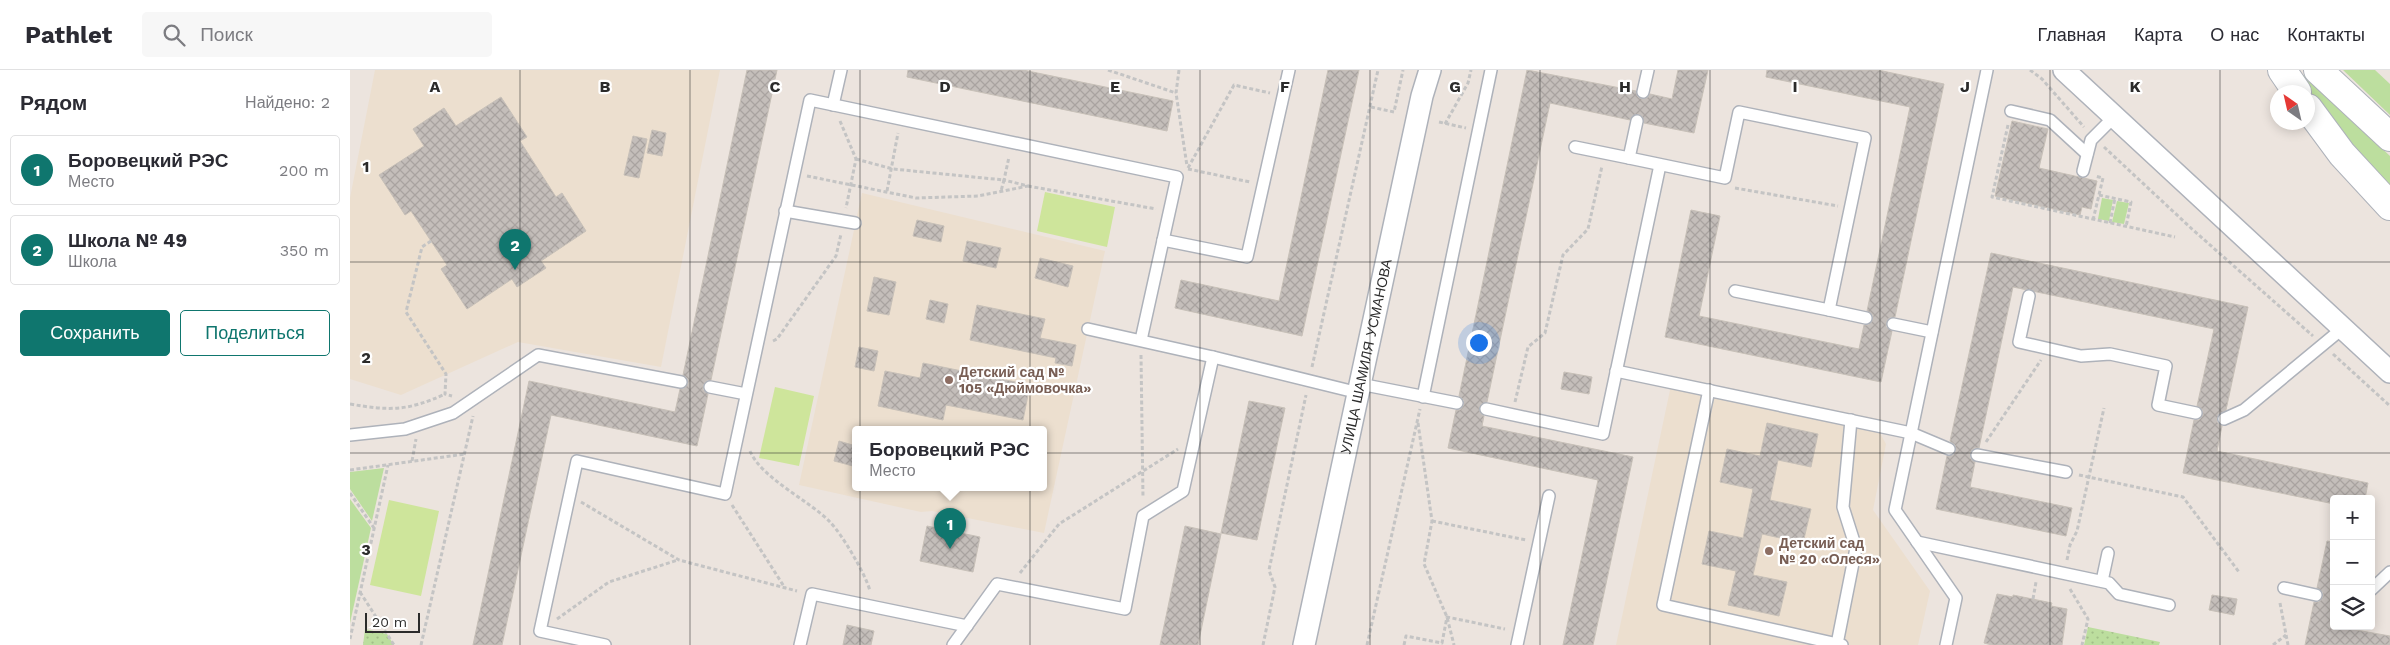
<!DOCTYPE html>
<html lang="ru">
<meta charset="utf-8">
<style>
:root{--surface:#fff;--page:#f7f7f7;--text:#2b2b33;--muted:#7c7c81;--line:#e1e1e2;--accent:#0f766e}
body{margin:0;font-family:"Work Sans",sans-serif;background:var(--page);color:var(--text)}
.controls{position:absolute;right:15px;bottom:15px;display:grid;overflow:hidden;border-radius:5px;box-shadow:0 2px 12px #0003}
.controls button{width:45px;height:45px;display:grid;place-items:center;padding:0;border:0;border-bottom:1px solid var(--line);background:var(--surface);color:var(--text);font:25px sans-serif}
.compass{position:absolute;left:1920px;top:15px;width:45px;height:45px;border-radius:50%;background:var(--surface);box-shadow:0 2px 12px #0003;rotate:326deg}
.scale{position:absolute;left:15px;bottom:12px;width:55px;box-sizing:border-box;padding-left:5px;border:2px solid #2b2b2b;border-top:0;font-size:14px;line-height:18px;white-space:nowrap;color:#2b2b2b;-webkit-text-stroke:4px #fff;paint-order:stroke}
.you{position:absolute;left:1128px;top:272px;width:18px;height:18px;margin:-12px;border:4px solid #fff;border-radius:50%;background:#1a73e8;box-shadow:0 0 0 8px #1a73e833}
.badge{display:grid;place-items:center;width:32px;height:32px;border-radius:50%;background:var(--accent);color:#fff;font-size:16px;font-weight:700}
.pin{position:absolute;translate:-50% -41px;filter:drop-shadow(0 1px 2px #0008)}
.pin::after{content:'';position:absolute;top:26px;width:18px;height:15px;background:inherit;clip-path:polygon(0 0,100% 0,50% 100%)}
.popup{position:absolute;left:502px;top:356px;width:195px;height:65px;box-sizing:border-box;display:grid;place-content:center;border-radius:5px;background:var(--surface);filter:drop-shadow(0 1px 4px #0005);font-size:16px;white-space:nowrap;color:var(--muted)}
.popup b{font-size:19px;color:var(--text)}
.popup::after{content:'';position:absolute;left:50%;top:100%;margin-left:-10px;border:10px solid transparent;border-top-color:var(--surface)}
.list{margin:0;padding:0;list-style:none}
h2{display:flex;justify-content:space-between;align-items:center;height:65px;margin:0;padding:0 20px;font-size:21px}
h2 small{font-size:16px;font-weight:400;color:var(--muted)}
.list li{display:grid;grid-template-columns:32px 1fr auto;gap:15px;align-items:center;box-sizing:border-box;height:70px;margin:0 10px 10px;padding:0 10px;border:1px solid var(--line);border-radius:5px}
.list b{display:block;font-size:19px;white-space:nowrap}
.list p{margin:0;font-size:16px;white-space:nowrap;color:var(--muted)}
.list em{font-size:16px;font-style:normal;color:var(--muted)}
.actions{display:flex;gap:10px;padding:15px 20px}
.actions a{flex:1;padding:11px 0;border:1px solid var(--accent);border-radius:5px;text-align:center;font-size:18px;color:var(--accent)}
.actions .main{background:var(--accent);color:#fff}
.icon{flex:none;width:28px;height:28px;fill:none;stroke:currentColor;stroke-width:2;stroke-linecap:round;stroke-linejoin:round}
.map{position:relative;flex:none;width:2040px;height:575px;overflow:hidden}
header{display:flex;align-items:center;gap:30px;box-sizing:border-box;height:70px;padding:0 25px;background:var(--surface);border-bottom:1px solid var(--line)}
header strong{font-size:24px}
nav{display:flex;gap:28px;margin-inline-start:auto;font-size:18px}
.search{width:350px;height:45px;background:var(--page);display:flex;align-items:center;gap:12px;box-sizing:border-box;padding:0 18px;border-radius:5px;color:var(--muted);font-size:19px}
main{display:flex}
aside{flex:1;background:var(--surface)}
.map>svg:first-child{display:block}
</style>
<header>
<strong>Pathlet</strong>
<div class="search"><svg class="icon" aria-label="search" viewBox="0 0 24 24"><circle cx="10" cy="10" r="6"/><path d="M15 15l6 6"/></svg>Поиск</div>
<nav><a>Главная</a><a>Карта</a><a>О нас</a><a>Контакты</a></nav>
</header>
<main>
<aside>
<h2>Рядом<small>Найдено: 2</small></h2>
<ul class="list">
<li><span class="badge">1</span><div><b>Боровецкий РЭС</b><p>Место</p></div><em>200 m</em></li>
<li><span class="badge">2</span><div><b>Школа № 49</b><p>Школа</p></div><em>350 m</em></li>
</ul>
<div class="actions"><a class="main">Сохранить</a><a>Поделиться</a></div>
</aside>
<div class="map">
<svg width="2040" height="575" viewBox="0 0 2040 575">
<defs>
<pattern id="park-dots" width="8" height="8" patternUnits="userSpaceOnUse" patternTransform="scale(1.25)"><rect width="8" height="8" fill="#bcde9e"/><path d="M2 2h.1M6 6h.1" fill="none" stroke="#a2bf88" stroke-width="1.8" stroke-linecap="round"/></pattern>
<pattern id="building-cross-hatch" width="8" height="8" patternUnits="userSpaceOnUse" patternTransform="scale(1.25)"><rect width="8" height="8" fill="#c4beba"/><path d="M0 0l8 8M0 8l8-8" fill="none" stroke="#a9a3a0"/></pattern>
</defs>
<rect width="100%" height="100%" fill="#ece4de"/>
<!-- education -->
<g fill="#ecdfcf" fill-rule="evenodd">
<polygon points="25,0 370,0 311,297 168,272 51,325 0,309 0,128"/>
<path d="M512,123L755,181L694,463L582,441L571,442L449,415ZM506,360H694V418H506Z"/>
<polygon points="1323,306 1533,350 1530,363 1536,374 1523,440 1580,521 1568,575 1266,575"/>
</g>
<!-- grass -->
<g fill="#bcde9e">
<polygon points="1943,0 1948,0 2040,86 2040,121 1975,45"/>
<polygon points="1993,0 2025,0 2040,14 2040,45"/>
<polygon points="1752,128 1763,130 1759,151 1748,149"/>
<polygon points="1767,131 1779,133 1774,154 1762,152"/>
<polygon points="34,398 22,451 0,419 0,402"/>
<polygon points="0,429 21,458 0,553"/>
</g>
<!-- park -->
<g fill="url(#park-dots)">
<polygon points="1738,557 1810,572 1809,575 1734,575"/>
<polygon points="15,559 37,564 44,575 13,575"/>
</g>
<!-- pitch -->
<g fill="#cee59b">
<polygon points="695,122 765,137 757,177 687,161"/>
<polygon points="425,317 464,326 449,396 409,388"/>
<polygon points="39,430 89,441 71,526 20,515"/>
</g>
<!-- building -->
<g fill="url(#building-cross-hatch)" stroke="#c7c0b8">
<polygon points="397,0 427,0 361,310 357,310 353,315 353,320 358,324 347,376 201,345 152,575 123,575 179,311 325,342 330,319 334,319 338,314 338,309 333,305"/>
<polygon points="558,0 673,0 823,31 817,61 557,7"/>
<polygon points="978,0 1009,0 952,266 825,238 831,210 929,231"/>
<polygon points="1177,0 1286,21 1288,27 1292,29 1298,27 1300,24 1322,29 1328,0 1358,0 1344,63 1294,53 1292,46 1288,44 1282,46 1280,50 1200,33 1137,332 1131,334 1129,338 1131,344 1134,346 1132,356 1283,387 1243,575 1213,575 1248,410 1098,378 1106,340 1110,340 1114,335 1114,330 1109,326"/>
<polygon points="1417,0 1528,0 1594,14 1545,247 1540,247 1536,252 1536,257 1542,261 1531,312 1315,267 1341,140 1370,146 1349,246 1509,279 1514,255 1519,255 1523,250 1523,245 1517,241 1560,37 1416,7"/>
<polygon points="151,27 177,67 170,71 206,127 212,123 236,161 191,191 196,198 167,217 162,209 117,239 91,199 97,195 61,141 55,145 29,105 74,76 63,59 94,38 106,56"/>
<polygon points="1662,51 1698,59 1689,98 1747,111 1741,139 1732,137 1730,145 1645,126"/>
<polygon points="302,60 316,63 312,86 297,83"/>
<polygon points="283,66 297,69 289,108 274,105"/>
<polygon points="567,150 594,156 591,172 563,166"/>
<polygon points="617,171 651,178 646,198 613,191"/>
<polygon points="1641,183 1898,237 1876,340 1867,348 1867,352 1872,356 1867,381 2018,413 2015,429 1984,429 1984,434 1833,403 1844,350 1849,350 1853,345 1853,340 1847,336 1864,259 1663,217 1629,378 1624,378 1620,383 1620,388 1625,392 1620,417 1722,438 1716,466 1586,439 1597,386 1603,385 1606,381 1605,375 1600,371"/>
<polygon points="690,188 723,196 718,217 685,208"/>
<polygon points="524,207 546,212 539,245 517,241"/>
<polygon points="580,230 598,234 594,253 576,249"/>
<polygon points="627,235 695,249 690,268 726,275 722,296 705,293 706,288 620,270"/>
<polygon points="509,277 528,281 524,301 505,297"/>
<polygon points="573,293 680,315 673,350 596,335 593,350 528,336 535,301 570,308"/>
<polygon points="1214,302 1242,307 1239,324 1211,319"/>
<polygon points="899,331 935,338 907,470 871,463"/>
<polygon points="1417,353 1468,364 1461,397 1428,390 1420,430 1461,439 1453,473 1412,464 1403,505 1437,512 1429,546 1378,535 1386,501 1352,494 1359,461 1393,468 1403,419 1370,412 1377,379 1410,386"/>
<polygon points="489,371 506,376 503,396 484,391"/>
<polygon points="577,456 630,467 623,502 570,491"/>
<polygon points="835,456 871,464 848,575 810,575"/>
<polygon points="1977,471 1984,472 1984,556 2040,566 2040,575 1955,575 1964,532 1969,532 1973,527 1973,522 1967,518"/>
<polygon points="1647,524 1663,527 1663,525 1702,533 1701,536 1717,539 1712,575 1642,575 1634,573"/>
<polygon points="1862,525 1887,529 1884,545 1859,540"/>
<polygon points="497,555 524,561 521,575 493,575"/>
</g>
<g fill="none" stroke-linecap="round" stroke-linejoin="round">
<!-- service casing -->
<g stroke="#aeb2ba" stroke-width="14">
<g id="service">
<polyline points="1293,22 1298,0"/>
<polyline points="483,35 491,0"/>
<polyline points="1661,41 1700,50 1737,84"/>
<polyline points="1287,51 1279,88 1375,108 1389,42 1515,68 1479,240 1385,221"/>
<polyline points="1225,77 1279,88"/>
<polyline points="1733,101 1741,70 1764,47"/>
<polyline points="435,141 505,153"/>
<polyline points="813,170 897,187 939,0"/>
<polyline points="1679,226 1669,272 1731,286 1760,284 1816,296 1808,335 1846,343"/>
<polyline points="1479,240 1516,248"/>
<polyline points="1543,254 1582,262"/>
<polyline points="738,259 863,287"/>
<polyline points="1266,301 1561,363 1599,379"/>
<polyline points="1010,314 1107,333"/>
<polyline points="360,317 396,324"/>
<polyline points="1359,320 1313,535 1492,575"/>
<polyline points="1073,327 1141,0"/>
<polyline points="1136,339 1253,364 1310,95"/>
<polyline points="1874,349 1894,340 1993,258"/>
<polyline points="0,365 55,359 103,343 188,285 331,312"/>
<polyline points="1627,385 1716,402"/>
<polyline points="1567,472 1759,513 1769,524 1819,535"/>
<polyline points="1752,511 1758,483"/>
<polyline points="1934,518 1966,525"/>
<polyline points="2021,520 2040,502"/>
<polyline points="1487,574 1506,478 1493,437 1501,350"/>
<polyline points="255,575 190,561 227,391 375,424 460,30 827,107 791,270"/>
<polyline points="450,575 462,524 617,556"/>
<polyline points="603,575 647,514 775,539 793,446 833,421 863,287 1009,323"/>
<polyline points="1167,575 1199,426"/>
<polyline points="1596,575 1606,528 1545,440 1637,0"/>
</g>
</g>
<!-- minor casing -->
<g stroke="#aeb2ba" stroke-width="24">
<g id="minor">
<polyline points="1714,0 2040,302"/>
<path id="s1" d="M954,575L1072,26L1080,0"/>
</g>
</g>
<!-- secondary casing -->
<g stroke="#aeb2ba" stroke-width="30">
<g id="secondary">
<polyline points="1932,0 1947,22"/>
<polyline points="1968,0 2040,67"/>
<polyline points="1958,38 1992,84 2040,136"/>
</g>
</g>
<!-- path -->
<g stroke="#c4c4c4" stroke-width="3" stroke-dasharray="4 2.5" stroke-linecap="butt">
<polyline points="758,0 826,23"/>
<polyline points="829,0 826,23 837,96"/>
<polyline points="1680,0 1692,9 1734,57"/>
<polyline points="1021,37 1044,42 1053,0"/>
<polyline points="490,51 506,89 496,138"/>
<polyline points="1089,52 1116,58"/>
<polyline points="1095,54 1118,13 1121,0"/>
<polyline points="1658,55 1642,127 1825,167"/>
<polyline points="1754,77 1842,159 1963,266"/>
<polyline points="506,89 543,99 654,110 651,121"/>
<polyline points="838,98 884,15 920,23"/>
<polyline points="838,99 900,112"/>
<polyline points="457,106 566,128 628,126 678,116 654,110 659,87"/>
<polyline points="678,116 806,139"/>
<polyline points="1385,118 1488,136"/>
<polyline points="537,121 548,63"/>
<polyline points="1749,125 1781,132 1776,157"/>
<polyline points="1743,150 1753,108 1745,106"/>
<polyline points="1760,153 1765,128"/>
<polyline points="81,171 72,177 56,242 96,304 95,324 102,326"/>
<polyline points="423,271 427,269 486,186 491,164"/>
<polyline points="1983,284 2040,336"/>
<polyline points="791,285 793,428"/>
<polyline points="962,297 1028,0"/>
<polyline points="1165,332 1178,277 1195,263 1213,185 1238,159 1252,96"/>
<path d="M0,334C40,341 58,341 95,324"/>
<polyline points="1068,353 1082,451 1074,494 1097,547 1104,575"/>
<polyline points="1636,372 1691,290"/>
<path d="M400,381C412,409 459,430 480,452C492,464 516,505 520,521"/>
<polyline points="62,391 66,369"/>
<polyline points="0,400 115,384"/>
<polyline points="1729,405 1833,427 1889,502"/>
<polyline points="0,423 24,458"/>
<polyline points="231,432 329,490 447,521"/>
<polyline points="382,435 435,518"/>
<polyline points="1082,451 1176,470"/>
<polyline points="1717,490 1720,475 1727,461 1754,338"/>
<polyline points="670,503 709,454 828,379"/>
<polyline points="1720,519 1738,549 1732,575"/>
<polyline points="10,522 44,575"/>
<polyline points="1683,529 1686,512"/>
<polyline points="1930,533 1938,575"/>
<polyline points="207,549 259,512 328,490"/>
<polyline points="0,569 38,395"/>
<polyline points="71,575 123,346"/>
<polyline points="913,575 925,517 919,500 956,325"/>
<polyline points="1017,575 1070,339"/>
<polyline points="1054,575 1056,566 1092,573 1097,547 1155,559"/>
<polyline points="1923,575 1936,565"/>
</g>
<!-- service -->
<use href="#service" stroke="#fff" stroke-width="11"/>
<!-- minor -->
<use href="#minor" stroke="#fff" stroke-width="21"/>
<!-- secondary -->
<use href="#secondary" stroke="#fff" stroke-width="28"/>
</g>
<!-- grid -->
<path fill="none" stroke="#2b2b2b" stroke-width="1" stroke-opacity="0.55" d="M170,0V575M340,0V575M510,0V575M680,0V575M850,0V575M1020,0V575M1190,0V575M1360,0V575M1530,0V575M1700,0V575M1870,0V575M0,192H2040M0,383H2040"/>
<!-- markers -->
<g fill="#8d6e63" stroke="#fff" stroke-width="2">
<circle cx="599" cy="310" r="5"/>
<circle cx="1419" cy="481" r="5"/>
</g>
<g text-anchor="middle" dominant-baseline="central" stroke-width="4.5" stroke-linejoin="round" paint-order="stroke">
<!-- street labels -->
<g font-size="14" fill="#2b2b2b" stroke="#fff">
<text stroke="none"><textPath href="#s1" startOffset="295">УЛИЦА ШАМИЛЯ УСМАНОВА</textPath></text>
</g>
<!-- education labels -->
<g font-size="14" font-weight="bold" fill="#785e54" stroke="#fff" text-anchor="start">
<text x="609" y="302">Детский сад №<tspan x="609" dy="16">105 «Дюймовочка»</tspan></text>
<text x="1429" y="473">Детский сад<tspan x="1429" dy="16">№ 20 «Олеся»</tspan></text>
</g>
</g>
<g font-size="16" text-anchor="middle" font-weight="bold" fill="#2b2b2b" stroke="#fff" stroke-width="4.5" stroke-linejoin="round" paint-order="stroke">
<text x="85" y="22">A</text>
<text x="255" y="22">B</text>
<text x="425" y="22">C</text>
<text x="595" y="22">D</text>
<text x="765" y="22">E</text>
<text x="935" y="22">F</text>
<text x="1105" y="22">G</text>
<text x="1275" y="22">H</text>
<text x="1445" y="22">I</text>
<text x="1615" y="22">J</text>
<text x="1785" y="22">K</text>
<text x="16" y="102">1</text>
<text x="16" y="293">2</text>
<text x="16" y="485">3</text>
</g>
</svg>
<div class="controls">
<button>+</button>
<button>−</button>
<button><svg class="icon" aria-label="layers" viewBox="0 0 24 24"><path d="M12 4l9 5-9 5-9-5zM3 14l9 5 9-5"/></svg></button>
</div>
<svg class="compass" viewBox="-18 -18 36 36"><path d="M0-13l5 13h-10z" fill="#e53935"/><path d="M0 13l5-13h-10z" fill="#7c7c81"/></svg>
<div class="scale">20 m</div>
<div class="you"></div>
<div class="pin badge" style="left:600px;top:479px">1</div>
<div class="popup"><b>Боровецкий РЭС</b>Место</div>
<div class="pin badge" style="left:165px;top:200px">2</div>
</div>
</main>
